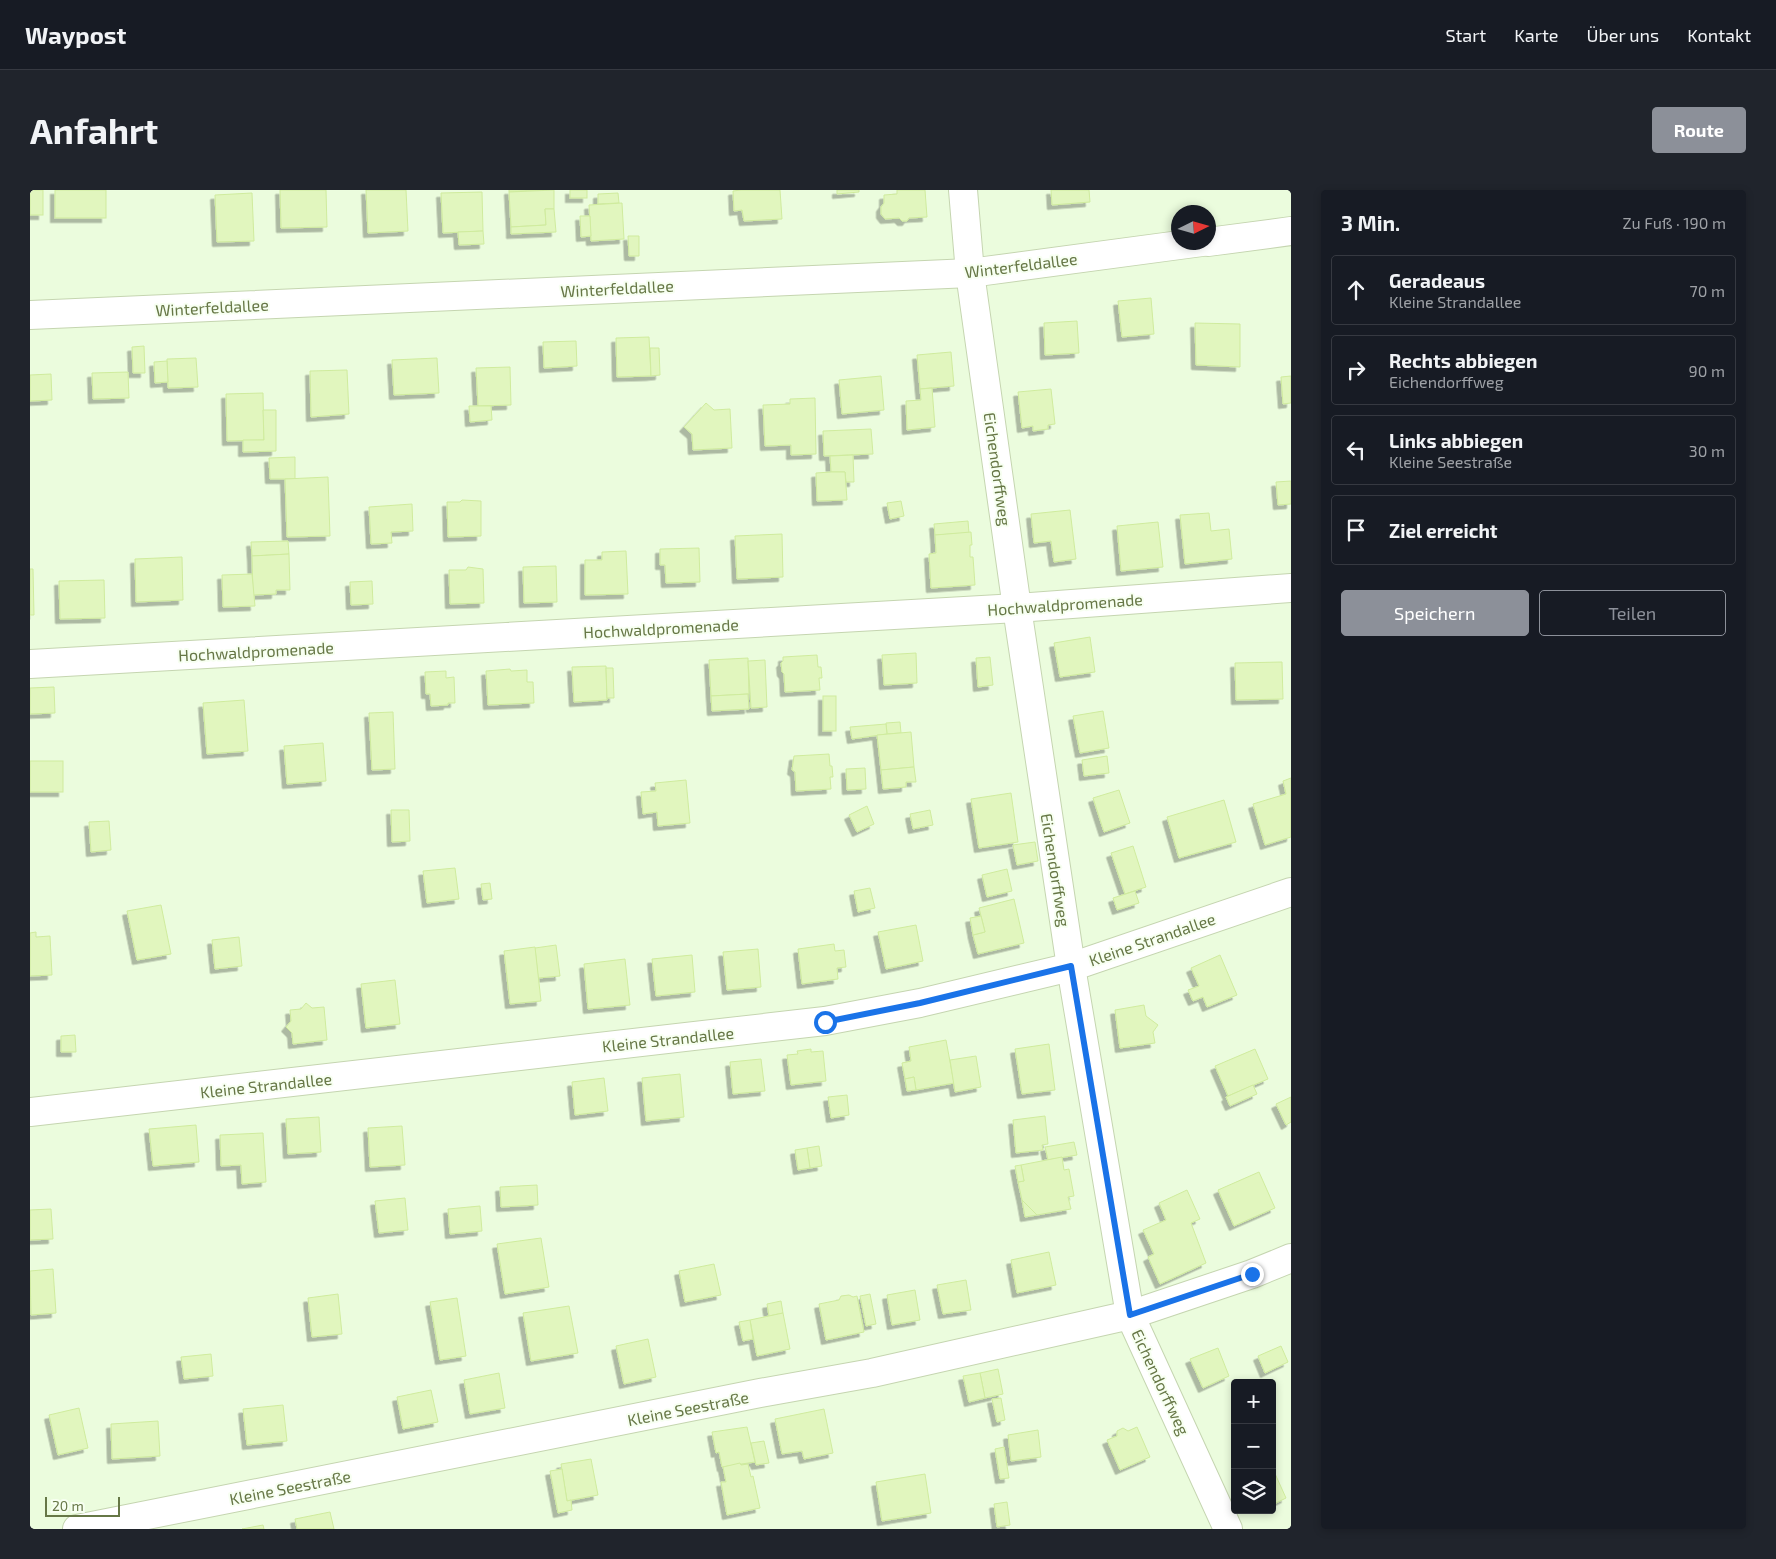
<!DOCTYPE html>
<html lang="de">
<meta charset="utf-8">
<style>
:root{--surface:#171b24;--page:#20242c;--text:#f1f3f6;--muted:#9ea1a6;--line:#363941;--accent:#8c9099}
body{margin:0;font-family:"Exo 2",sans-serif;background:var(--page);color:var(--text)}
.controls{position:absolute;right:15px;bottom:15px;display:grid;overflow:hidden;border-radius:5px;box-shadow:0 2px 8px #0003}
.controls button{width:45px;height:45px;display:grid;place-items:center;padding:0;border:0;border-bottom:1px solid var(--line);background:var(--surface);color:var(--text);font:25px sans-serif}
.compass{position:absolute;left:1141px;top:15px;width:45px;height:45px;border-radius:50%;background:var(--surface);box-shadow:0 2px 8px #0003;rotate:85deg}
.scale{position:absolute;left:15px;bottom:12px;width:75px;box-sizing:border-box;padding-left:5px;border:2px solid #667746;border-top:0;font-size:14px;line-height:18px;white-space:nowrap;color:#667746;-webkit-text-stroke:4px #f7fff1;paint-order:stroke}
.stop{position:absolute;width:15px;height:15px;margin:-11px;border:4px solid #1a73e8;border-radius:50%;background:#fff}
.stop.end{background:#1a73e8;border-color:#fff;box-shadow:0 1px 5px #0008}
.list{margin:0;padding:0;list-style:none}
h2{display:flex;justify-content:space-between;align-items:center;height:65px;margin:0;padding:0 20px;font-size:21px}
h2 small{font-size:16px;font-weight:400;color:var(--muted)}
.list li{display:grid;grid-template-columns:32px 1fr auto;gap:15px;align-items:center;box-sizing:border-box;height:70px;margin:0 10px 10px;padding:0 10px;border:1px solid var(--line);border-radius:5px}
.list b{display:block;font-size:19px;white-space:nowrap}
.list p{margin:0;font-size:16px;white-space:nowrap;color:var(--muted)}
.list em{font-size:16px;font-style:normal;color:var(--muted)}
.actions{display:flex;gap:10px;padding:15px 20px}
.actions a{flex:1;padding:11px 0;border:1px solid var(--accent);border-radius:5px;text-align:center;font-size:18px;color:var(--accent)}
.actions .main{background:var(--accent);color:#fff}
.icon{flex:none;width:28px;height:28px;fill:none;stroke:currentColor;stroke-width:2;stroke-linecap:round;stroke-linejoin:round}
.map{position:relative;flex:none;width:1261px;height:1339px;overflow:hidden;border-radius:5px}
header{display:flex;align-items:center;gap:30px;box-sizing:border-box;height:70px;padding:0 25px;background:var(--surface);border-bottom:1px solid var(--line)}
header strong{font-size:24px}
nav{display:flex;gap:28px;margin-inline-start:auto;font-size:18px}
.intro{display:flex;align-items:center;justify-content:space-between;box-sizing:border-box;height:120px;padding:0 30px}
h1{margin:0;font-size:35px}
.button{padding:12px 22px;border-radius:5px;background:var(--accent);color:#fff;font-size:18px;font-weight:700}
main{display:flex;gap:30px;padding:0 30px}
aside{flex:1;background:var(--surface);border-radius:5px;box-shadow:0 2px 8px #0003}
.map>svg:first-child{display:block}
</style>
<header>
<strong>Waypost</strong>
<nav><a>Start</a><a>Karte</a><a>Über uns</a><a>Kontakt</a></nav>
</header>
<div class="intro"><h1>Anfahrt</h1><a class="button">Route</a></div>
<main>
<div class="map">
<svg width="1261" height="1339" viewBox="0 0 1261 1339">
<defs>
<filter id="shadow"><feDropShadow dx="-4.5" dy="4.5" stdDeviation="0" flood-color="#0004"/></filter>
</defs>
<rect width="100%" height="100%" fill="#f2fee9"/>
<!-- residential -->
<path fill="#ebfcdd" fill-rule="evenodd" d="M0,0H1261V1339H0ZM1148,22H1178V52H1148ZM1205,1193H1242V1320H1205Z"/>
<!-- building -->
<g fill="#e1f6be" stroke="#cfeb9d" filter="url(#shadow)">
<rect x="0" y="0" width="13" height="25"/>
<rect x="25" y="0" width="51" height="28"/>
<polygon points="250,0 296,0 297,37 251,38"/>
<polygon points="336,0 376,0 378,41 338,43"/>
<polygon points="479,0 514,0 479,2"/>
<polygon points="524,0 524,19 515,19 516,35 481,37 479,2"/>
<rect x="540" y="0" width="17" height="8"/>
<polygon points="711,0 750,0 752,29 714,31 712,20 704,21 703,1"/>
<polygon points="807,0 829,0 829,2 807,4"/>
<polygon points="867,0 895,0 897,27 879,28 877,31 872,31 869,28 855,29 851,24 851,17 854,13 854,5 867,4"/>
<polygon points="1021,0 1059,0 1060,12 1022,15"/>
<polygon points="452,2 453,41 413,43 411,3"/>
<polygon points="222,3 224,51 187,52 185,5"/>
<polygon points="588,3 589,13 568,14 568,4"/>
<polygon points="592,13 594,49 561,51 559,15"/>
<polygon points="515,19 524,19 526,42 481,44 481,37 516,35"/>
<polygon points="550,26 560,26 561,46 551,47"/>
<polygon points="453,41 454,54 429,55 428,42"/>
<polygon points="598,46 609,46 609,66 599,66"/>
<polygon points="1121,108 1124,144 1092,147 1088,111"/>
<polygon points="1047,131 1049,163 1015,165 1014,133"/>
<polygon points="1165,133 1210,134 1210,177 1166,175"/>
<polygon points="619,147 621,186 587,187 586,148"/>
<polygon points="546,151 547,176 514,178 513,152"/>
<polygon points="114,156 115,183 103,183 102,157"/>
<polygon points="620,158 629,158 630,185 621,186"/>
<polygon points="921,162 924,196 890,199 887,165"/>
<polygon points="166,168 168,197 138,198 137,169"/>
<polygon points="407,168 409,203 364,205 362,170"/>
<polygon points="137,171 138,192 125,193 124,172"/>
<polygon points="480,177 481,215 448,216 446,178"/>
<polygon points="317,180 319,224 281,227 280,181"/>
<polygon points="98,182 99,208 63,209 62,183"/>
<polygon points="21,184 22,210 0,211 0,185"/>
<polygon points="851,186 854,220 812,224 809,190"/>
<polygon points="1261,186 1261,213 1253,214 1251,187"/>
<polygon points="902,198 905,237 877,240 876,211 891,210 890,199"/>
<polygon points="1021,199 1025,234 1018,235 1018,239 1003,241 1003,236 992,238 988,202"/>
<polygon points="233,203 234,250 197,251 196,204"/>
<polygon points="785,208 786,264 761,265 761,255 735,256 733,215 760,214 760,209"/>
<polygon points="676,213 684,220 700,219 702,258 663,260 662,244 654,237"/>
<polygon points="439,216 461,216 462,230 440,232"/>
<polygon points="233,220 246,220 246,261 213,262 213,250 234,250"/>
<polygon points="841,239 843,264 794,266 793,241"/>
<polygon points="823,265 824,292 816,292 815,282 801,282 800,266"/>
<polygon points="265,267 265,289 240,289 239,268"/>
<polygon points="801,282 815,282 817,310 787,311 786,283"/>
<polygon points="298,287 300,346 257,347 255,289"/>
<polygon points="1261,291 1261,314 1248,315 1246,292"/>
<polygon points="432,310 451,311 451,346 418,347 417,312 430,312"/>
<polygon points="871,311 874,326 860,329 857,313"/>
<polygon points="382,314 383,341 361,342 362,353 341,354 339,317"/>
<polygon points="1040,320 1046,369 1024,372 1021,351 1004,353 1001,324"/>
<polygon points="1179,323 1181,341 1199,339 1202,369 1155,374 1150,325"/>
<polygon points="938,331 939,343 905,345 904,334"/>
<polygon points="1128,332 1133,377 1091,381 1087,336"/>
<polygon points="941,342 942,355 940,355 940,367 943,367 945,395 901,398 899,364 906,363 905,345"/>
<polygon points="752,344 753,387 707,389 705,346"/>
<polygon points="258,351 259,364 222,366 221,352"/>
<polygon points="669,358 670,392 636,393 635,375 630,375 630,359"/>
<polygon points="596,361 598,404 555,405 555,370 572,370 572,362"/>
<polygon points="259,364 260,400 246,400 246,404 223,405 222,366"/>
<polygon points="152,367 153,410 106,412 105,369"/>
<polygon points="526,376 527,412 494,413 493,377"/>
<polygon points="438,377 453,379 454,413 420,414 419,380 436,380"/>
<polygon points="0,379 3,379 4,425 0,425"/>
<polygon points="222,384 225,416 193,417 192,385"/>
<polygon points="74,390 75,428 30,429 29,391"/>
<polygon points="342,391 343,414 321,415 320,392"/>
<polygon points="1060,447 1065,482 1030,487 1024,453"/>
<polygon points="886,463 887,493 854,495 852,465"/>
<polygon points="787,465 788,477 791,477 792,488 789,488 790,500 755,502 754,484 752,482 751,473 753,471 753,467"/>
<polygon points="960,467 963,495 948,497 946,468"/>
<polygon points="718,468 719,504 681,506 679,470"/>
<polygon points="735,470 737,517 721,518 718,471"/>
<polygon points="1252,472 1253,509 1206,510 1205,473"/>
<polygon points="576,476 577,510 544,512 542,477"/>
<polygon points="576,478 583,478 584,508 577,508"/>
<polygon points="480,479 481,481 497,480 497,492 503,492 504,513 458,515 456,481"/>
<polygon points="416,481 416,488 424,487 425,513 418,513 418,515 401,516 400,504 396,504 395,482"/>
<polygon points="24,497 25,523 0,524 0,498"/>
<polygon points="718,504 719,519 682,521 681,506"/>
<rect x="793" y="506" width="13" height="35"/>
<polygon points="214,510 218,561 177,564 173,513"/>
<polygon points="1073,521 1079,558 1050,563 1043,526"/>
<polygon points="363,522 365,579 342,580 339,523"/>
<polygon points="870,532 871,543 857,544 856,533"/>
<polygon points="856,534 857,544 822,549 820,537"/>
<polygon points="881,542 884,577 851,580 847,545"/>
<polygon points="293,553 296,591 257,594 254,556"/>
<polygon points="799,564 800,576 802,576 803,587 800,587 801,599 766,601 765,582 762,580 764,566"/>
<polygon points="1077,566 1079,583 1054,586 1052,570"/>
<rect x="0" y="571" width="33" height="31"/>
<polygon points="884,577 886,592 876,592 876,597 853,599 851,580"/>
<polygon points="835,578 836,599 817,600 816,579"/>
<polygon points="1261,588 1261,647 1235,655 1223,614 1256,604 1253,591"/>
<polygon points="656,590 660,633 628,636 627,622 613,624 611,602 626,601 625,593"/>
<polygon points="1089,600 1100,633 1074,642 1063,608"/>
<polygon points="981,603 988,652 949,658 941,609"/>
<polygon points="1194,610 1206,652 1149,668 1137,627"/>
<polygon points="837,616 844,634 827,642 819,625"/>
<polygon points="361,620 379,620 380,651 362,652"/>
<polygon points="900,620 903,635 883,639 880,624"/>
<polygon points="79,631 81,660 61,662 59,632"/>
<polygon points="1005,652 1008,671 987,675 983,655"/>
<polygon points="1103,656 1116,697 1095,704 1081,663"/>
<polygon points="425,678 429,709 397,713 393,681"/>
<polygon points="977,679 982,701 957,707 952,685"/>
<polygon points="460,693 462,709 453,710 451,694"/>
<polygon points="840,698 845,718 828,722 824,701"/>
<polygon points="1105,701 1109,713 1087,720 1083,708"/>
<polygon points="984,709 994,753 948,764 943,745 955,742 949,718"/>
<polygon points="131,715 141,764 107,770 97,721"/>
<polygon points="951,726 955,742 943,745 940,728"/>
<polygon points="886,735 893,771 856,779 848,742"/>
<polygon points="6,742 6,747 20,746 22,785 0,786 0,743"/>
<polygon points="209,747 212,776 185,779 182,750"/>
<polygon points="804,754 805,761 814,760 816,777 807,778 808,789 772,794 768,759"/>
<polygon points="526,755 530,786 508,788 505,758"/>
<polygon points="505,757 511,811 480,814 474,761"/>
<polygon points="728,759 731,797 697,800 693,762"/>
<polygon points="662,765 665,802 626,806 622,769"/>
<polygon points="1190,765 1207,805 1177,817 1173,807 1163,811 1158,800 1169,796 1161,778"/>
<polygon points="595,769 600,815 558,819 554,774"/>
<polygon points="365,790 370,834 336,838 331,794"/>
<polygon points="276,813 282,818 294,817 297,850 263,854 262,843 256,837 261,831 260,820 271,819"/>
<polygon points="1114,815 1116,826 1128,835 1123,842 1125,853 1090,858 1085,820"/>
<polygon points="45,845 46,862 31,862 31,846"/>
<polygon points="916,850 924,893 886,900 884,887 875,889 872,873 881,871 879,857"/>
<polygon points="1019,854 1025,900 992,904 985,859"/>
<polygon points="781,859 781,862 793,861 796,891 761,895 757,865 768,864 767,861"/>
<polygon points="1225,859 1238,889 1198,906 1185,876"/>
<polygon points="946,866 951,897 925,902 920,870"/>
<polygon points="731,869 735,901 703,904 700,872"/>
<polygon points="650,884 654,927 616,931 612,888"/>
<polygon points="884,887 886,900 877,901 875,889"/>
<polygon points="574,888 578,921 545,925 542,892"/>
<polygon points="1223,895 1227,904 1200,916 1196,907"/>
<polygon points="817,905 819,925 801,928 798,907"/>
<polygon points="1261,907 1261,932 1256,935 1246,914"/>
<polygon points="1015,926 1018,954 1012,955 1013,960 986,963 983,930"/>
<polygon points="289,927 291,962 258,964 256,929"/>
<polygon points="166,935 169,972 123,976 119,939"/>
<polygon points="372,936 375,975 340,977 338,938"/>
<polygon points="233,943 236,992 212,994 211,975 191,976 190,945"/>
<polygon points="1044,952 1047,965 1018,970 1015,957"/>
<polygon points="789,956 792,976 780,978 777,958"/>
<polygon points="777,958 780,978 768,980 765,960"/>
<polygon points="1032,967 1034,980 1039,979 1044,1006 1038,1007 1041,1019 1007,1025 992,1010 988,992 994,991 991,975"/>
<polygon points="991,975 994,991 988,992 985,976"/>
<polygon points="1229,982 1245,1018 1204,1036 1188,1000"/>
<polygon points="507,995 508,1015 471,1017 470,997"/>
<polygon points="1157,1000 1170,1029 1161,1033 1176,1073 1130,1094 1118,1067 1124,1064 1113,1040 1136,1030 1129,1013"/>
<polygon points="375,1008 378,1040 349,1043 345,1011"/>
<polygon points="992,1010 1007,1025 995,1027"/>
<polygon points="450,1016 452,1041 420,1044 418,1019"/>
<polygon points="21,1019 23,1049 0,1050 0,1020"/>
<polygon points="511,1048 519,1097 475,1104 467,1054"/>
<polygon points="1019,1062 1026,1095 987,1103 981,1070"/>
<polygon points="684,1074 691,1105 655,1112 649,1081"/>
<polygon points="23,1079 26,1123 1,1125 0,1081"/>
<polygon points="936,1090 941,1120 913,1124 907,1095"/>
<polygon points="885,1100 890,1130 862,1135 857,1105"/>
<polygon points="308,1104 312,1144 282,1147 278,1108"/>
<polygon points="840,1104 846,1134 836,1136 830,1106"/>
<polygon points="819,1105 823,1107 827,1106 834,1142 796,1150 789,1114 809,1110 811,1106"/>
<polygon points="427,1108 436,1166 410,1170 400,1112"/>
<polygon points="751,1111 753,1123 739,1126 737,1114"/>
<polygon points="539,1116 548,1163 501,1171 493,1123"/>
<polygon points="753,1123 760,1159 727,1166 720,1130"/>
<polygon points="720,1130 723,1149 713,1151 709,1132"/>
<polygon points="618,1149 626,1187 594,1194 586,1156"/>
<polygon points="1251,1156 1258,1172 1235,1183 1228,1166"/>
<polygon points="1188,1158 1199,1186 1173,1198 1160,1169"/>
<polygon points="181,1164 183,1186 154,1189 151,1167"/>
<polygon points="968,1179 973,1204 955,1208 950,1183"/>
<polygon points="469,1183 475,1218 440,1224 434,1190"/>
<polygon points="950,1183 955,1208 939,1212 933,1186"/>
<polygon points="401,1200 408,1232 373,1239 367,1207"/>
<polygon points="971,1208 975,1230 967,1232 962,1209"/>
<polygon points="253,1215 257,1251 217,1255 213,1219"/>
<polygon points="49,1218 58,1258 28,1265 19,1225"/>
<polygon points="794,1219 803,1263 774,1269 772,1261 752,1264 745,1229"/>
<polygon points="128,1231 130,1266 82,1269 81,1234"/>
<polygon points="717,1237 725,1272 692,1277 689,1262 686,1263 682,1242"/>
<polygon points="1107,1237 1120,1267 1090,1280 1077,1250 1087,1246 1087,1241 1093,1238 1098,1241"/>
<polygon points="1008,1240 1011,1267 981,1271 978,1245"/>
<polygon points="734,1251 739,1273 726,1275 721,1253"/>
<polygon points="974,1257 979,1288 970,1289 965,1259"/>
<polygon points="561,1269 568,1305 537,1311 531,1274"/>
<polygon points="710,1273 711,1275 718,1274 721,1287 723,1286 730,1318 697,1325 691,1292 696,1292 693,1277"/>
<polygon points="1242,1277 1256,1308 1242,1315"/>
<polygon points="532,1279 537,1311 541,1310 542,1320 528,1323 520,1281"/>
<polygon points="895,1284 901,1323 852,1331 846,1292"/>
<polygon points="977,1312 980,1335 967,1337 964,1314"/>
<polygon points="300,1322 304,1339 267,1339 265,1329"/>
<polygon points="233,1335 234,1339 212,1339"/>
</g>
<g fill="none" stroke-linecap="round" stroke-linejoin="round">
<!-- street casing -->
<g stroke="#c5d5b0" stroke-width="30">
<g id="street">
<polyline points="933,0 940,83 987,418 1041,777 1100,1125 1198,1339"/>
<polyline points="1178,52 1261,41"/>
<polyline points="0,125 940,83 1172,52"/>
<polyline points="0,474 987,418 1261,398"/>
<polyline points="0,922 795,831 890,813 1041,777 1261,702"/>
<polyline points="47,1339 730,1203 842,1183 1100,1125 1222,1084 1261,1068"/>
</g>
</g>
<!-- street -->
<use href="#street" stroke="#fff" stroke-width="28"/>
</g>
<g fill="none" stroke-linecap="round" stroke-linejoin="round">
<!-- route -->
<polyline stroke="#1a73e8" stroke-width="6" points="795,832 890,813 1041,776 1100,1125 1222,1084"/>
</g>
<g text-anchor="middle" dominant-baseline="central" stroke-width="4" stroke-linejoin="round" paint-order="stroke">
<!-- street labels -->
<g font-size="16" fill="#667746" stroke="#f7fff1">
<text transform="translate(991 75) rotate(-7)">Winterfeldallee</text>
<text transform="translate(587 98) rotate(-3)">Winterfeldallee</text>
<text transform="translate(182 117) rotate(-3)">Winterfeldallee</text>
<text transform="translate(968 279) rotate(82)">Eichendorffweg</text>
<text transform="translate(1035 414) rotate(-4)">Hochwaldpromenade</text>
<text transform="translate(631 438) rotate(-3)">Hochwaldpromenade</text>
<text transform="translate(226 461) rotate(-3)">Hochwaldpromenade</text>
<text transform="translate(1026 680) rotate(81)">Eichendorffweg</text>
<text transform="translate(1122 749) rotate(-19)">Kleine Strandallee</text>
<text transform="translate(638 849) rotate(-6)">Kleine Strandallee</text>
<text transform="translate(236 895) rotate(-6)">Kleine Strandallee</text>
<text transform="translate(1131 1192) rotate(65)">Eichendorffweg</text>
<text transform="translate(658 1218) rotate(-11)">Kleine Seestraße</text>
<text transform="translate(260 1297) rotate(-11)">Kleine Seestraße</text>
</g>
</g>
</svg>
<div class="controls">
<button>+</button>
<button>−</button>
<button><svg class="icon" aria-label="layers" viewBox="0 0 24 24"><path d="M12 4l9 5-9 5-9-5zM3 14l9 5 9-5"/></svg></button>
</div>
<svg class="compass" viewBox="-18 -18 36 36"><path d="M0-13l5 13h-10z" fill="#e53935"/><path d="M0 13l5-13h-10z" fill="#9ea1a6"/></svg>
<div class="scale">20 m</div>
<div class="stop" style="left:795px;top:832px"></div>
<div class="stop end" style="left:1222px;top:1084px"></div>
</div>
<aside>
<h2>3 Min.<small>Zu Fuß · 190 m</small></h2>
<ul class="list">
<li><svg class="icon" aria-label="ahead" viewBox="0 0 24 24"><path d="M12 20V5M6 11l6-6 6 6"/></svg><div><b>Geradeaus</b><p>Kleine Strandallee</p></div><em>70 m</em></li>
<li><svg class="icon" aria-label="right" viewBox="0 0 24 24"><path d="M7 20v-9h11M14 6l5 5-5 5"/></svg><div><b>Rechts abbiegen</b><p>Eichendorffweg</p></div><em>90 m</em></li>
<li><svg class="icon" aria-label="left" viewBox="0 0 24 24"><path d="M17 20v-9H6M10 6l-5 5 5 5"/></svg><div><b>Links abbiegen</b><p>Kleine Seestraße</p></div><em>30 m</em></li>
<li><svg class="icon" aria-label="arrive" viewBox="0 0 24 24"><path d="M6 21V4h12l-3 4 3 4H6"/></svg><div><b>Ziel erreicht</b></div></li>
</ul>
<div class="actions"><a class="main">Speichern</a><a>Teilen</a></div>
</aside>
</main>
